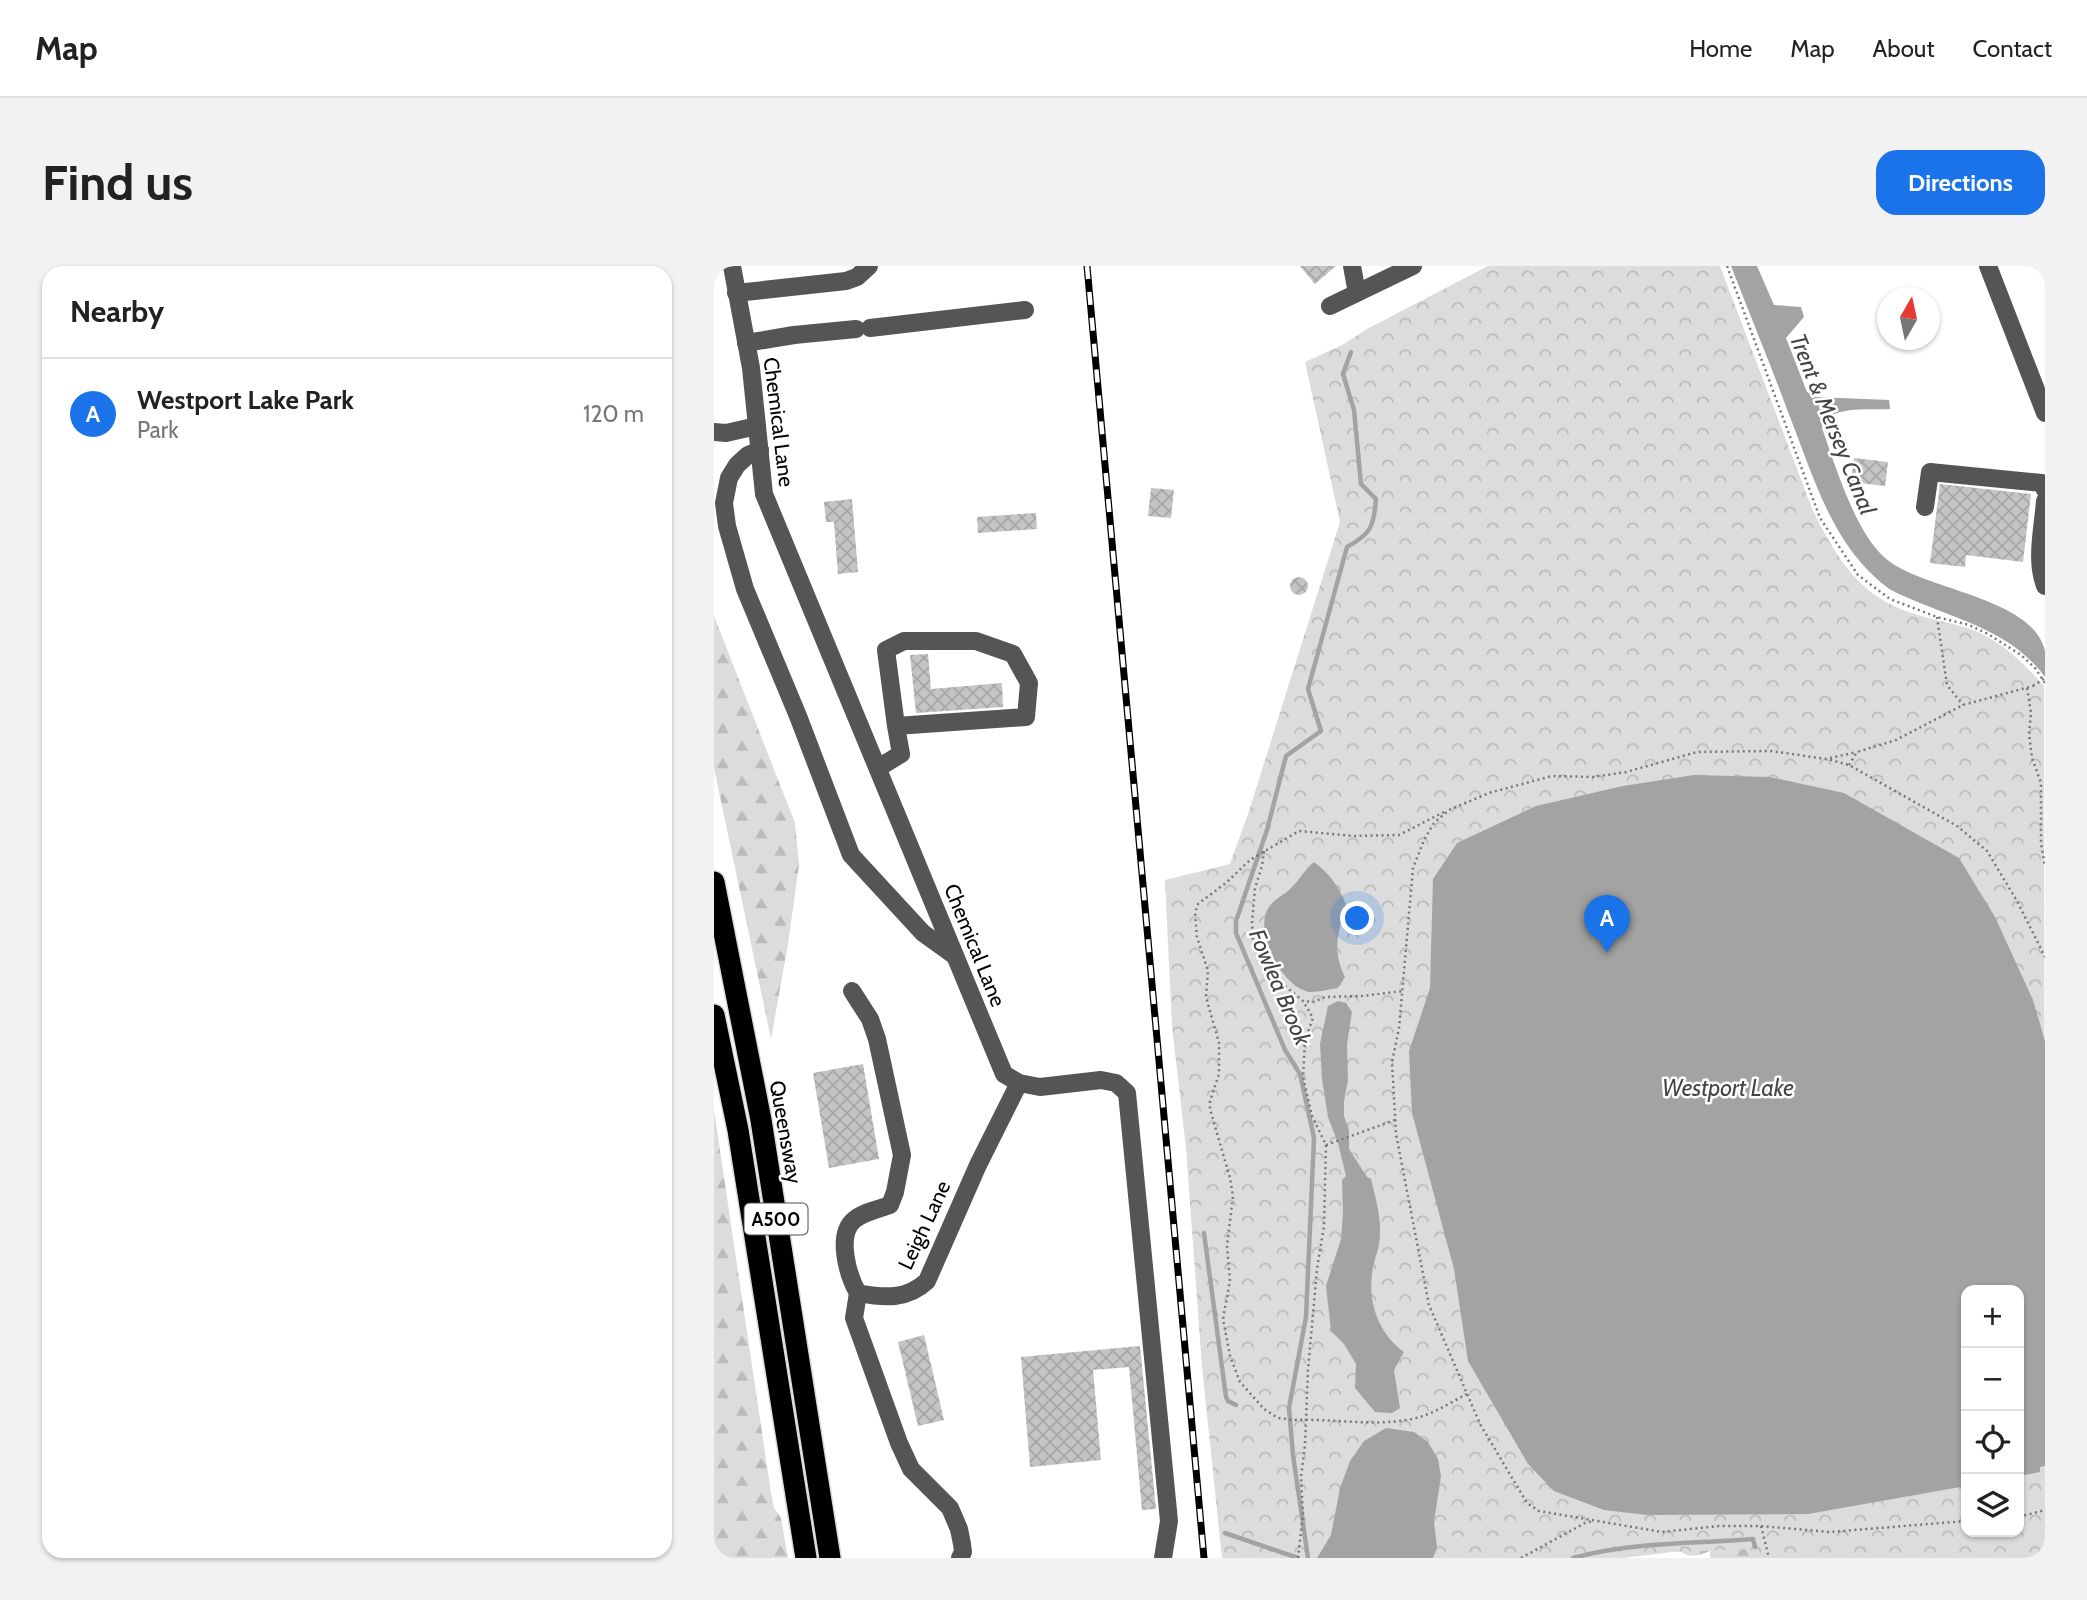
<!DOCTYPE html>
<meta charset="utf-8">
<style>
:root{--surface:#fff;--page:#f2f2f2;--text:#222;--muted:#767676;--line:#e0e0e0;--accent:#1a73e8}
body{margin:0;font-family:Cabin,sans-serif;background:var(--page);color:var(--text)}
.controls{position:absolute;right:21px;bottom:21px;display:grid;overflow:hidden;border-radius:14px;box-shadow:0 2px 5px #0004}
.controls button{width:63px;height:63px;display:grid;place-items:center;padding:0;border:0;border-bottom:2px solid var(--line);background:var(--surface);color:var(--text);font:35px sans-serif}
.compass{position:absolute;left:1163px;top:21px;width:63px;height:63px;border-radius:50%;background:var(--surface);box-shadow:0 2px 5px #0004;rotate:9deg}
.you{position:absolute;left:644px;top:653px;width:24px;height:24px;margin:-18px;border:5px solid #fff;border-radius:50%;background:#1a73e8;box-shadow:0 0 0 10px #1a73e833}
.badge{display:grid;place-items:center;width:46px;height:46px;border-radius:50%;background:var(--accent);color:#fff;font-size:23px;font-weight:700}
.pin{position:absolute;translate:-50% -58px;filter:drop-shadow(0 2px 4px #0008)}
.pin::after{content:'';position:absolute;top:37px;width:24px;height:21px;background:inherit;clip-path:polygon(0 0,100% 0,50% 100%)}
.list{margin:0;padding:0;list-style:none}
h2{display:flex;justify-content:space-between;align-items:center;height:91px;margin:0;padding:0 28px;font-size:30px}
h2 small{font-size:23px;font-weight:400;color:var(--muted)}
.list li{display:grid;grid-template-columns:46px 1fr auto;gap:21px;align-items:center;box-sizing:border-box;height:112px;padding:0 28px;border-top:2px solid var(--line)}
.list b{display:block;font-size:26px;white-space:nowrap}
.list p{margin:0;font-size:23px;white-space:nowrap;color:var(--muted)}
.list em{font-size:23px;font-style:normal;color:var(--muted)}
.icon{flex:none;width:38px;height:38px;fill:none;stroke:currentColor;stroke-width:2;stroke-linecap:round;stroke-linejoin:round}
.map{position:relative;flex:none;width:1331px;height:1292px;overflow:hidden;border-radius:21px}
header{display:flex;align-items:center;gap:42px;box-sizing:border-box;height:98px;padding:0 35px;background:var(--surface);border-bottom:2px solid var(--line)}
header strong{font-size:33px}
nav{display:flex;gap:38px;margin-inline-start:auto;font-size:24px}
.intro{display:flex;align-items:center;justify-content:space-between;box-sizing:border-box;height:168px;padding:0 42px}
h1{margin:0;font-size:49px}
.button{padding:18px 32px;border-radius:21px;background:var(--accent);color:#fff;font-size:24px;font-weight:700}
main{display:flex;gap:42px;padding:0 42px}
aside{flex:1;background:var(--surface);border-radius:21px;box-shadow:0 2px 5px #0004}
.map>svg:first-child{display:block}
</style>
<header>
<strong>Map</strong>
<nav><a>Home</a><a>Map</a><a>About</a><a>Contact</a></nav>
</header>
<div class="intro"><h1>Find us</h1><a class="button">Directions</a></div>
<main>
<aside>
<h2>Nearby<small></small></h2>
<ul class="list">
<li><span class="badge">A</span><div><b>Westport Lake Park</b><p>Park</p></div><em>120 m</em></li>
</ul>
</aside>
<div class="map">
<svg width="1331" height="1292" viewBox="0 0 1331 1292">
<defs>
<pattern id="forest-firs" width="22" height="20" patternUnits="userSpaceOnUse" patternTransform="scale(1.75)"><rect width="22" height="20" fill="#dcdcdc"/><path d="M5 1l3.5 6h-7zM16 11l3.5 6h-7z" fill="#bbb"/></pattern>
<pattern id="park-crowns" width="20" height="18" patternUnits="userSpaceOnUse" patternTransform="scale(1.75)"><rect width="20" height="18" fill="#dcdcdc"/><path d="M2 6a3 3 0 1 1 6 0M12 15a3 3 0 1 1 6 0" fill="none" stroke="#bbb"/></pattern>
<pattern id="building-cross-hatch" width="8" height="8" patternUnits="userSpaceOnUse" patternTransform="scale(1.75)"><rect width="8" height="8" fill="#c4c4c4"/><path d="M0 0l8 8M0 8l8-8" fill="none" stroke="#a7a7a7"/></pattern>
</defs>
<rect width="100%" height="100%" fill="#fff"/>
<!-- forest -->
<g fill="url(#forest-firs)">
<polygon points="0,350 81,557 85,599 74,678 57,773 0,502"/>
<polygon points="0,844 57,1227 60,1242 67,1252 74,1292 0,1292"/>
<path d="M961,1280L1029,1283L1030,1280L1071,1292H996V1285C979,1292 973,1292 961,1280Z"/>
</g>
<!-- park -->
<path fill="url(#park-crowns)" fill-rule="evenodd" d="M774,0H1006L1099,245C1117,280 1136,316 1172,336C1196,350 1227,354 1254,362C1285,373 1309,396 1330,420L1331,1292H1038L1037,1283L958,1286L909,1292H508L488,1101L472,882L458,760L451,614L516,598L535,545L626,256L591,96L630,78L653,63ZM1252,1024H1305V1266H1252Z"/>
<!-- water -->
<g fill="#a3a3a3">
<path d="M1017,0H1043L1060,39L1087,41L1090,51L1072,72L1093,126L1101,131L1175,134L1176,143C1154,144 1127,140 1109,154L1108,162C1121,199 1141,265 1170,291C1205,324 1319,330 1331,385C1331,393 1331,403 1331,411C1294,360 1230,351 1177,324C1118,282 1100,211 1074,146C1056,97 1036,49 1017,0Z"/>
<polygon points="980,509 1056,511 1130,527 1245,592 1281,651 1319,734 1331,775 1331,1200 1326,1201 1326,1206 1305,1210 1305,1024 1252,1024 1252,1220 1094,1248 933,1249 890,1244 840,1225 814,1198 754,1095 740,1003 698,847 695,785 716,722 719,613 743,577 822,540 909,520"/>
<path d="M600,596C616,608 624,620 632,638C625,667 617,682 631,711L624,722C616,723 606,726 597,726C570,724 543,671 552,647C557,633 569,631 578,621C586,613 591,603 600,596Z"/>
<path d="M624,735L632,737L638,746L633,778L634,814L630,835V850L635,864V883L653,911L657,913C661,930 667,950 666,967C666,977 664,984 661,993C651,1028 661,1065 690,1086L680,1104L686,1142L678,1147L661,1146L641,1122L642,1098L630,1078L617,1065L612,1020L627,973L629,946L628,914L632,910L624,877L614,851L608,813L606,778L614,740Z"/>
<polygon points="672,1162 700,1166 714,1176 724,1193 727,1210 720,1256 723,1281 719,1292 603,1292 617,1269 626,1222 636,1195 650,1175"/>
</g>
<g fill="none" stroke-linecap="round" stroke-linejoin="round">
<!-- stream -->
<g stroke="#a3a3a3" stroke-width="4.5">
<polyline points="490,967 512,1131 514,1135 522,1139"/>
<polyline points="511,1267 584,1292"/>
<path d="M594,1292L579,1189L575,1142L592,1051L600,872L586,808L571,784L522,667V655L553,564L572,490L607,465L594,423L633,281C657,268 660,260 662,233L647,218L640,144L629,108L637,86"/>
<path d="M859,1292C917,1276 979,1278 1039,1273L1041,1281"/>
</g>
</g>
<!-- building -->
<g fill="url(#building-cross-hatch)">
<polygon points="586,0 622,0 601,18"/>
<polygon points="1140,192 1174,196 1171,220 1137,216"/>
<polygon points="1226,218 1317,228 1309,296 1252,289 1251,301 1216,297"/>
<polygon points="437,222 460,224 457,252 434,250"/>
<polygon points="138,233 144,306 124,308 120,256 112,256 110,236"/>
<polygon points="322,247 323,263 264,267 263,251"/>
<circle cx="585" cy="320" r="9"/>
<polygon points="214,388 217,423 288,417 289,441 202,447 196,389"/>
<polygon points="149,798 165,893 115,902 99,807"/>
<polygon points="210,1069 230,1154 204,1160 184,1076"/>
<polygon points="426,1080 442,1243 428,1244 415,1101 379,1104 387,1194 316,1201 307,1091"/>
</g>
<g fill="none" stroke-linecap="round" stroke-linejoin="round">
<!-- highway casing -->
<g stroke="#dbdbdb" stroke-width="24">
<g id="highway">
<polyline points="0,616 47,854 116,1292"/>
<polyline points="0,749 24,864 92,1292"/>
</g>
</g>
<!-- path -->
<g stroke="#777" stroke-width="2.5" stroke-dasharray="2 3.5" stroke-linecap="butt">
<polyline points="1013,0 1106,252 1144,309 1176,333 1223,351 1255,359 1274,368 1307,389 1321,402 1331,417"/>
<polyline points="1223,351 1233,419 1249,439"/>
<polyline points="1313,422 1317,447 1315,468 1318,492 1327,517 1327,577 1331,600"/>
<polyline points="1116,492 1143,486"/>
<polyline points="1135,499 1143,486 1182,474 1249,439 1319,420"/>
<path d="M730,546L685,569L639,570L585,565L536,594L513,616L484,638L481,647L483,671L494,705L492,731L505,777V808L496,835V843L516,912L519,930L513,980L516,1015L509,1053L516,1090L526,1116L550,1143L564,1152L579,1154C621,1152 669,1163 709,1150C724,1145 739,1135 753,1128"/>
<polyline points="550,585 548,600 541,622 538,657 539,678 545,694 553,705 589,735 599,736 611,731 648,730 689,725"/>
<polyline points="612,879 681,854"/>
<polyline points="1305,1251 1331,1244"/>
<polyline points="1252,1255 1116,1266 1047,1260 1005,1260 948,1266 825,1245 813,1237 766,1158 715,1039 682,868 678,796 685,762 699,602 710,574 720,557 735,544 775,527 838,510 879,511 912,506 983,486 1056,485 1113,493 1135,499 1243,560 1273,585 1303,635 1331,691"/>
<polyline points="1047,1260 1055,1292"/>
<polyline points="584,1292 589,1248 587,1211 591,1179 594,1104 603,1003 610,960 612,879 598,850 589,811 591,774 599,752 589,735"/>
<polyline points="807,1292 871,1257 879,1255"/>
</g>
<!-- minor -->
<g stroke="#555" stroke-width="18">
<polyline points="18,0 37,102 50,228 290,808 305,817 326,821 387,814 402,817 413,827 455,1255 449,1292"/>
<polyline points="638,0 643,27"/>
<polyline points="1274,0 1331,147"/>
<polyline points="22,27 132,15 143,11 155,0"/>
<polyline points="616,40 699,0"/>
<polyline points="156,62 311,44"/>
<polyline points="32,77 80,69 142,63"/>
<polyline points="0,166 12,167 43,160"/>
<polyline points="46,184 34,189 23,199 15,212 10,237 13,260 31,323 84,450 137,589 209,667 241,690"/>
<path d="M1331,235C1329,262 1321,294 1331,320"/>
<polyline points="1211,241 1216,206 1328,217 1331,224"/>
<polyline points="164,502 187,488 182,460 312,451 315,417 299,388 262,375 190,375 172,384 182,460"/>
<path d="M138,725L156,753L163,773L188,889L181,926L176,939C165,943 149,946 140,954C122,969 134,1010 144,1027C170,1032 193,1034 213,1015L264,899L305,817"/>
<polyline points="144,1027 140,1052 185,1177 197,1203 236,1242 245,1263 248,1278 249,1286 246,1292"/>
</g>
<!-- highway -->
<use href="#highway" stroke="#000" stroke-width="21"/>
<!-- rail casing -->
<g stroke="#000" stroke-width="7">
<polyline id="rail" points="373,0 490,1292"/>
</g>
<!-- rail -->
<use href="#rail" stroke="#fff" stroke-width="4.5" stroke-dasharray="13" stroke-linecap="butt"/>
<!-- path-bridge -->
<polyline stroke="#777" stroke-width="2.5" stroke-dasharray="2 3.5" stroke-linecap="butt" points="1319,420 1331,412"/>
</g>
<g text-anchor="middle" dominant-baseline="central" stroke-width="5" stroke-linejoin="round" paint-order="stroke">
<!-- shield labels -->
<rect fill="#fff" stroke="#4c4c4c" stroke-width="2" x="30.5" y="937.5" width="63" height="31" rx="5"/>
<g font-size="19" font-weight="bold" fill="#000">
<text x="62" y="953">A500</text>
</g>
<!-- street labels -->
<g font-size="21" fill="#000" stroke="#fff">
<text transform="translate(65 156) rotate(83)">Chemical Lane</text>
<text transform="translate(261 679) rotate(68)">Chemical Lane</text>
<text transform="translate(72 866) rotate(80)">Queensway</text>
<text transform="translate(210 959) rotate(-65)">Leigh Lane</text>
</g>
<!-- water labels -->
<g font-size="23" font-style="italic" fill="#444" stroke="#fff">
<text transform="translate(1119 158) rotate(68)">Trent &amp; Mersey Canal</text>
<text transform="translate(566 721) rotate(67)">Fowlea Brook</text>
<text x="1014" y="822">Westport Lake</text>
</g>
</g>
</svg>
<div class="controls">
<button>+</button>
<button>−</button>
<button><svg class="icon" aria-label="locate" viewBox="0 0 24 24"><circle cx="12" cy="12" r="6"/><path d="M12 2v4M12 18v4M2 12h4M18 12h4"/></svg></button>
<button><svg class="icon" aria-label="layers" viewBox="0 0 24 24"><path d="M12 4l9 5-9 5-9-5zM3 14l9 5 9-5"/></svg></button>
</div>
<svg class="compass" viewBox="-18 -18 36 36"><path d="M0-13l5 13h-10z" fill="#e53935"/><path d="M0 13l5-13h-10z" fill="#767676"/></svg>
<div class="you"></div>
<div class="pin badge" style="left:893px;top:687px">A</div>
</div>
</main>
